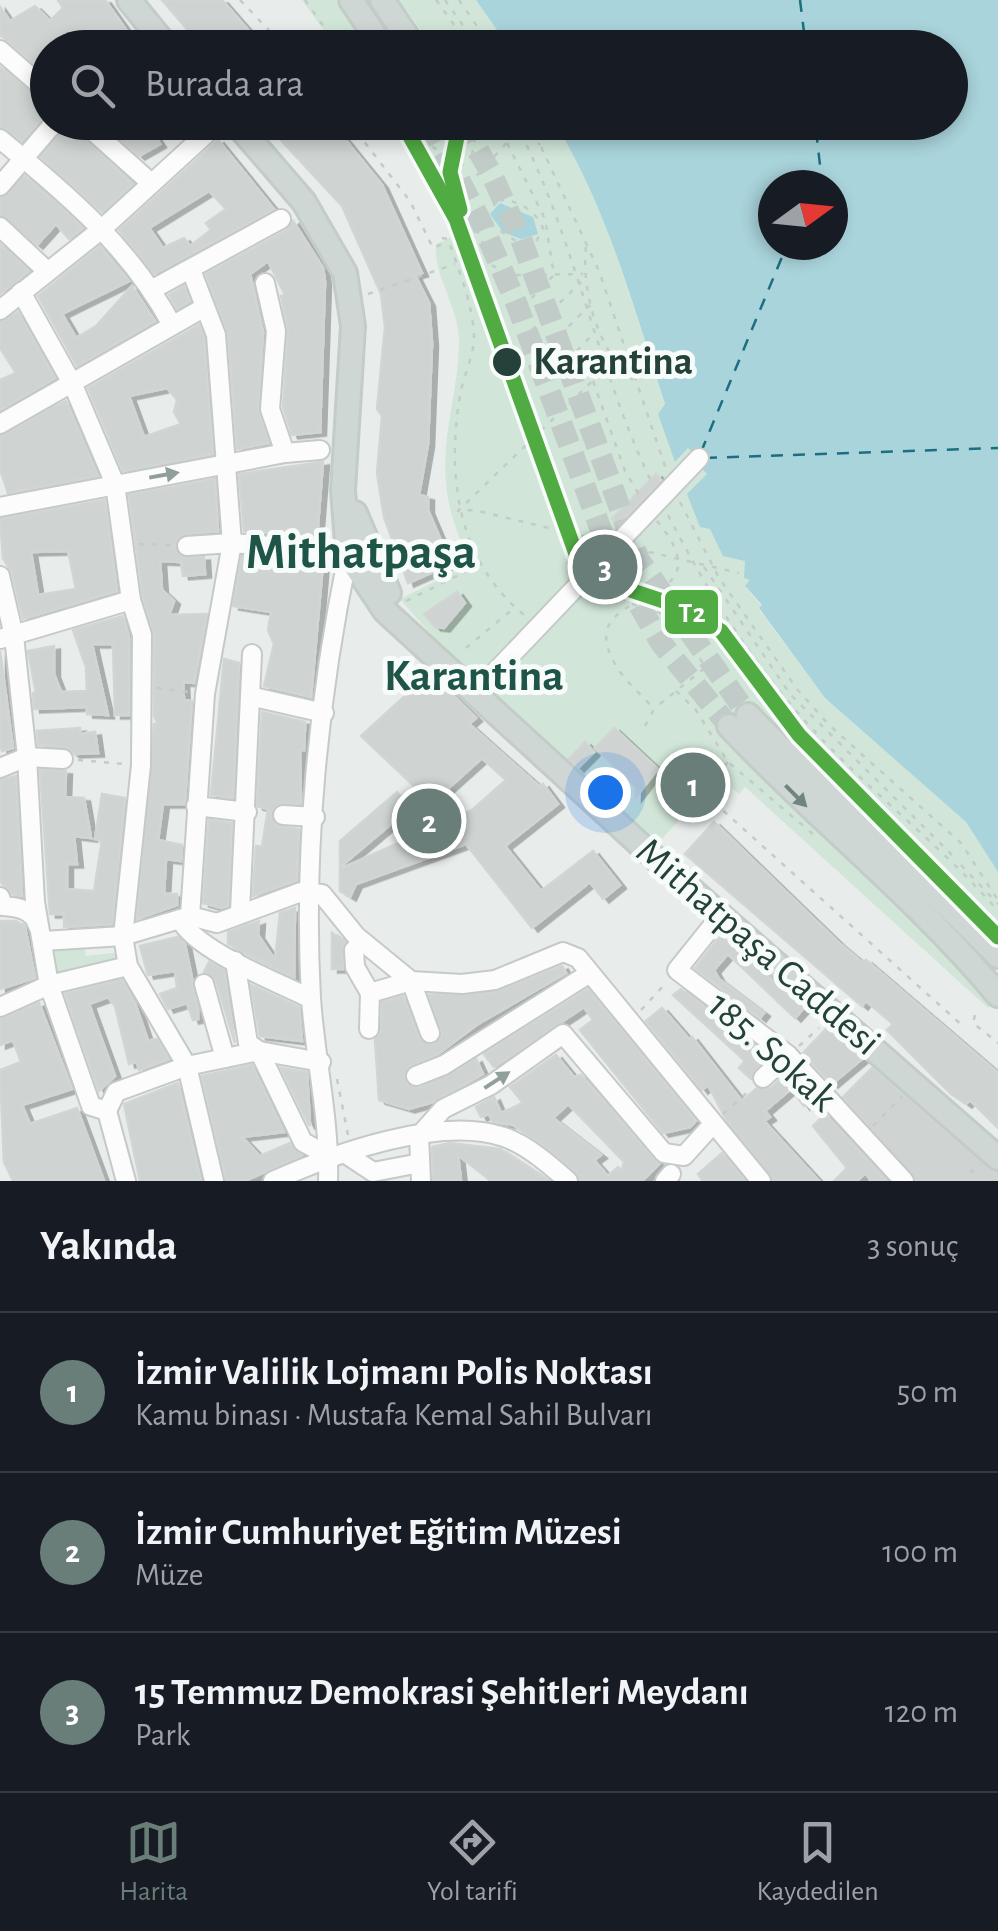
<!DOCTYPE html>
<html lang="tr">
<meta charset="utf-8">
<style>
:root{--surface:#171b24;--page:#242831;--text:#f1f3f6;--muted:#9ea1a6;--line:#363941;--accent:#697e78}
body{margin:0;font-family:"Alegreya Sans",sans-serif;background:var(--page);color:var(--text)}
.compass{position:absolute;left:758px;top:170px;width:90px;height:90px;border-radius:50%;background:var(--surface);box-shadow:0 5px 15px #0003;rotate:75deg}
.you{position:absolute;left:605px;top:792px;width:35px;height:35px;margin:-25px;border:8px solid #fff;border-radius:50%;background:#1a73e8;box-shadow:0 0 0 15px #1a73e833}
.badge{display:grid;place-items:center;width:65px;height:65px;border-radius:50%;background:var(--accent);color:#fff;font-size:32px;font-weight:700}
.pin{position:absolute;translate:-50% -50%;border:5px solid #fff;box-shadow:0 2px 10px #0006}
.list{margin:0;padding:0;list-style:none}
h2{display:flex;justify-content:space-between;align-items:center;height:130px;margin:0;padding:0 40px;font-size:42px}
h2 small{font-size:32px;font-weight:400;color:var(--muted)}
.list li{display:grid;grid-template-columns:65px 1fr auto;gap:30px;align-items:center;box-sizing:border-box;height:160px;padding:0 40px;border-top:2px solid var(--line)}
.list b{display:block;font-size:38px;white-space:nowrap}
.list p{margin:0;font-size:32px;white-space:nowrap;color:var(--muted)}
.list em{font-size:32px;font-style:normal;color:var(--muted)}
.icon{flex:none;width:55px;height:55px;fill:none;stroke:currentColor;stroke-width:2;stroke-linecap:round;stroke-linejoin:round}
.map{position:relative;flex:none;width:998px;height:1181px;overflow:hidden}
.search{position:absolute;background:var(--surface);box-shadow:0 5px 15px #0003;left:30px;right:30px;top:30px;height:110px;display:flex;align-items:center;gap:25px;box-sizing:border-box;padding:0 35px;border-radius:55px;color:var(--muted);font-size:38px}
.sheet{height:610px;background:var(--surface)}
nav{display:flex;justify-content:space-around;align-items:center;box-sizing:border-box;height:140px;border-top:2px solid var(--line);background:var(--surface);font-size:28px;color:var(--muted)}
nav a{display:grid;justify-items:center;gap:5px}
nav .on{color:var(--accent)}
.map>svg:first-child{display:block}
</style>
<div class="map">
<svg width="998" height="1181" viewBox="0 0 998 1181">
<defs>
<filter id="shadow"><feDropShadow dx="6" dy="3.5" stdDeviation="0" flood-color="#0004"/></filter>
</defs>
<rect width="100%" height="100%" fill="#e8edeb"/>
<!-- green -->
<g fill="#d1e6d8">
<polygon points="302,0 336,0 370,47 336,47"/>
<polygon points="399,0 476,0 509,47 433,47"/>
<path d="M390,123H555C608,210 634,308 665,405L658,414L676,461L688,448L704,464C716,504 696,539 745,561L751,580L746,588L762,606L759,609L825,698L966,822L998,872V947L794,748L756,704L721,730L996,1001L988,1008L745,787L739,794L723,780L715,781L651,851L470,679L400,599L470,564C459,537 448,512 446,482C441,436 459,388 459,342C460,309 433,276 436,244L454,236L436,192Z"/>
<polygon points="84,946 86,956 120,952 121,965 52,981 49,949"/>
</g>
<!-- water -->
<g fill="#a9d4db" fill-rule="evenodd">
<path d="M476,0H998V872L966,822L825,698L759,608L762,605L745,586L750,580L744,578L745,561L723,556L710,529L700,527L687,494L707,474L701,468L704,464L688,448L675,462L658,414L665,404C634,308 608,210 555,123L950,122V48L509,47ZM773,185H833V245H773Z"/>
<polygon points="500,203 533,217 538,234 521,239 503,232 490,214"/>
</g>
<g fill="none" stroke-linecap="round" stroke-linejoin="round">
<!-- ferry -->
<g stroke="#1c6f80" stroke-width="2.5" stroke-dasharray="12 10" stroke-linecap="butt">
<polyline points="800,0 806,48"/>
<polyline points="812,185 820,165 815,122"/>
<polyline points="701,452 787,245"/>
<polyline points="705,458 998,448"/>
</g>
</g>
<!-- building -->
<g fill="#cfd4d2" stroke="#d1d6d4" stroke-width="2.5" fill-rule="evenodd" filter="url(#shadow)">
<polygon points="58,0 105,0 139,48 92,48 90,38 76,48 48,48 48,75 0,35 0,7 10,21 35,6 50,21 63,8"/>
<polygon points="162,0 222,0 264,48 203,48"/>
<polygon points="0,67 48,104 48,112 22,141 0,127"/>
<polygon points="67,122 133,184 102,212 41,157"/>
<polygon points="102,122 146,122 160,144 139,156"/>
<polygon points="264,122 331,122 382,185 422,273 415,275 429,303 432,343 428,444 419,495 428,497 428,510 451,564 408,583 384,517 377,473 382,416 377,409 385,327 381,294 342,206"/>
<path d="M218,140L274,209L154,274L119,230ZM209,191L226,209L206,223L211,230L190,246L184,238L163,248L149,228Z"/>
<polygon points="25,176 64,210 83,228 69,239 56,224 37,245 0,215 0,198"/>
<polygon points="293,221 323,268 325,282 320,432 292,435 283,407 288,329 281,296 285,295 268,261 250,274 263,332 258,409 269,443 237,449 228,334 206,274 287,230"/>
<polygon points="0,244 29,271 0,294"/>
<polygon points="100,246 129,281 62,314 76,338 96,326 132,286 155,321 77,366 38,296"/>
<polygon points="184,286 190,301 177,309 169,295"/>
<polygon points="18,312 55,378 0,410 0,380 16,373 0,348 0,322"/>
<path d="M199,325L204,338L213,454L123,471L88,388ZM167,388L177,400L174,412L181,424L144,437L129,396Z"/>
<polygon points="66,401 98,476 8,493 0,469 0,436"/>
<polygon points="323,462 317,537 244,531 239,474"/>
<polygon points="656,474 661,480 618,525 612,519"/>
<polygon points="215,479 218,531 185,534 175,546 182,558 204,557 205,574 183,576 181,562 160,561 162,590 174,601 169,615 207,614 194,683 183,682 184,700 192,701 185,800 184,804 163,804 158,840 182,845 181,861 166,859 164,894 177,894 177,905 137,919 154,724 158,724 154,716 154,635 143,597 129,495"/>
<path d="M105,500L117,591L23,619L12,573L3,558L0,519ZM68,551L76,589L38,595L31,552Z"/>
<polygon points="242,556 323,563 311,697 264,686 274,644 268,630 271,612 233,606"/>
<polygon points="457,592 465,603 444,628 435,627 424,614"/>
<polygon points="123,616 129,637 129,715 115,715 113,644 92,644 108,715 87,714 87,707 34,709 33,693 36,693 28,651 54,646 54,674 61,692 87,691 86,667 73,630"/>
<polygon points="0,651 13,748 2,751 0,743"/>
<polygon points="224,659 239,663 233,798 211,795"/>
<polygon points="430,673 476,718 469,724 540,787 543,784 558,804 505,846 541,891 593,851 620,885 603,899 590,882 532,928 466,844 356,884 350,897 340,891 340,869 472,810 506,780 482,758 432,803 361,736"/>
<polygon points="262,712 305,722 305,727 304,750 300,750 301,804 278,804 271,813 277,826 299,829 297,880 253,896 256,846 262,847 268,809 257,806"/>
<polygon points="80,728 80,734 95,732 98,753 74,754 65,747 38,745 37,731"/>
<polygon points="614,728 658,769 636,797 636,787 595,748"/>
<polygon points="585,742 594,752 578,768 569,759"/>
<polygon points="40,770 66,771 65,797 84,798 91,838 74,836 77,864 67,864 67,889 94,891 102,840 95,839 102,794 125,798 112,924 64,927 64,914 50,914"/>
<polygon points="16,776 22,896 12,894 0,881 0,780"/>
<polygon points="397,792 410,808 340,867 340,841"/>
<polygon points="209,820 232,823 228,906 221,908 203,903"/>
<polygon points="714,822 839,943 863,963 866,960 998,1073 998,1128 970,1100 966,1104 951,1094 887,1030 893,1024 866,1001 862,1006 685,854"/>
<polygon points="295,908 294,977 228,944 228,932 259,921 258,935 275,960 280,913"/>
<polygon points="0,921 16,921 25,927 35,978 0,989"/>
<polygon points="332,933 345,942 343,969 332,969"/>
<polygon points="721,935 804,1008 795,1018 728,954 714,970 719,979 764,1013 760,1018 695,968"/>
<polygon points="178,937 185,944 198,1008 198,1019 193,1020 187,1003 168,1009 160,994 177,988 175,971 148,975 140,946"/>
<polygon points="209,962 224,970 235,1043 216,981 204,972"/>
<polygon points="562,966 566,973 478,1024 438,1054 411,1065 404,1075 408,1085 420,1088 476,1059 483,1074 433,1102 409,1109 379,1100 375,1040 381,1030 382,1002 403,996 419,1038 433,1045 442,1034 429,995 497,992"/>
<polygon points="122,980 135,1003 148,1041 157,1039 169,1059 139,1070 137,1062 129,1064 115,1006 108,997 89,1004 115,1076 99,1091 65,994"/>
<polygon points="251,985 299,1007 302,1041 260,1036"/>
<polygon points="588,989 696,1121 690,1127 663,1133 580,1030 593,1020 584,1007 494,1067 484,1054"/>
<polygon points="681,989 769,1056 751,1079 739,1068 745,1061 673,995"/>
<polygon points="39,1003 72,1089 22,1105 30,1124 77,1108 104,1181 13,1181 4,1162 0,1070 21,1062 13,1040 0,1045 0,1019"/>
<polygon points="662,1008 689,1039 692,1037 742,1101 757,1088 771,1088 787,1073 812,1100 804,1106 791,1089 765,1111 770,1117 764,1121 819,1181 773,1181 726,1119 708,1085 702,1090 646,1021"/>
<polygon points="827,1028 862,1059 832,1084 803,1053"/>
<path d="M556,1055L574,1077L581,1075L659,1164L642,1181H580L576,1172L536,1140L513,1125L493,1122L489,1114L481,1117L476,1107L494,1097L501,1113L523,1103L510,1087ZM568,1104L624,1162L622,1170L618,1167L608,1176L594,1160L601,1155L553,1118Z"/>
<polygon points="252,1065 284,1132 242,1137 260,1156 290,1143 302,1155 245,1181 226,1181 202,1076"/>
<polygon points="281,1068 307,1072 310,1125 309,1125"/>
<polygon points="872,1068 996,1173 998,1181 916,1181 843,1097"/>
<polygon points="178,1083 201,1181 140,1181 124,1104"/>
<polygon points="825,1114 887,1181 872,1181 865,1173 857,1181 834,1181 847,1168 813,1126"/>
<polygon points="450,1143 500,1149 549,1181 491,1181 458,1155 461,1181 433,1181 432,1147"/>
<polygon points="722,1153 745,1181 703,1181 698,1174"/>
</g>
<g fill="none" stroke-linecap="round" stroke-linejoin="round">
<!-- major-tunnel -->
<g stroke="#c1cbc8" stroke-width="22" stroke-dasharray="22 11" stroke-linecap="butt">
<polyline points="429,122 483,226 517,305 610,554 661,643 729,726"/>
<polyline points="462,122 491,173 521,239 639,560 748,715"/>
</g>
<!-- minor casing -->
<g stroke="#c5cac8" stroke-width="22">
<g id="minor">
<polyline points="0,50 48,92"/>
<polyline points="83,122 151,183"/>
<path d="M0,139C66,193 131,248 172,325"/>
<polyline points="0,186 55,122"/>
<polyline points="0,227 47,271"/>
<polyline points="265,283 276,331 270,409 285,453"/>
<polyline points="153,289 281,219"/>
<polyline points="21,292 73,385 115,484 131,600 142,635 141,765 123,936 128,966 187,1066 214,1181"/>
<polyline points="0,310 103,228 219,122"/>
<polyline points="0,424 205,307"/>
<polyline points="0,507 285,453 320,450"/>
<polyline points="187,546 232,543 347,552"/>
<polyline points="0,576 14,636 27,757 35,902 49,985 91,1106 107,1111 126,1181"/>
<polyline points="0,639 131,600"/>
<polyline points="476,692 699,458"/>
<polyline points="250,696 324,713"/>
<polyline points="0,768 27,757 63,759"/>
<polyline points="196,806 247,812"/>
<polyline points="283,815 315,817"/>
<path d="M0,897L3,906C19,907 33,910 38,926"/>
<polyline points="240,912 252,654"/>
<polyline points="721,915 677,970 788,1055 904,1181"/>
<polyline points="190,916 205,694 232,543 216,335 191,270"/>
<path d="M180,919C196,951 278,982 311,999"/>
<polyline points="43,941 123,936 190,916 217,923 301,892 322,894 356,936 411,981 462,984 495,980 563,952 578,958 761,1181"/>
<polyline points="354,950 355,967 370,993 411,981 430,1033"/>
<polyline points="235,961 248,1043 259,1051 303,1142 329,1156"/>
<polyline points="204,984 225,1058"/>
<polyline points="0,1007 49,985 128,966"/>
<polyline points="369,1029 370,993"/>
<polyline points="416,1076 444,1065 590,973"/>
<polyline points="763,1078 788,1055"/>
<polyline points="107,1111 116,1092 187,1066 259,1051 321,1062"/>
<polyline points="346,1154 373,1172 420,1163"/>
<path d="M273,1181C333,1154 440,1115 504,1137C527,1145 550,1165 568,1181"/>
<path d="M328,1181C330,1119 315,1059 311,998C303,853 318,698 348,555"/>
<polyline points="421,1181 419,1136 443,1109 491,1085 563,1034 664,1153 684,1156 712,1125"/>
<polyline points="665,1181 671,1174"/>
</g>
</g>
<!-- major casing -->
<g stroke="#c3ccc9" stroke-width="28">
<g id="major">
<polyline points="129,0 168,48"/>
<polyline points="351,0 383,48"/>
<polyline points="382,0 415,48"/>
<polyline points="235,122 304,202 345,273 353,326 343,490 348,555 385,611 646,850 998,1158"/>
<polyline points="355,513 389,593"/>
<path d="M748,715C828,799 917,873 998,956"/>
<path d="M729,726C815,818 918,898 998,995"/>
</g>
</g>
<!-- path -->
<g stroke="#c3ccca" stroke-width="2.5" stroke-dasharray="5 8" stroke-linecap="butt">
<polyline points="240,0 286,48"/>
<polyline points="305,0 339,48"/>
<polyline points="436,0 471,48"/>
<polyline points="445,0 479,48"/>
<polyline points="459,0 492,48"/>
<polyline points="132,48 140,39"/>
<polyline points="349,122 410,201 433,248 447,242"/>
<polyline points="394,122 439,191 457,237"/>
<path d="M425,122C425,163 460,153 488,161"/>
<path d="M515,122C576,238 596,369 653,485"/>
<polyline points="523,122 540,145"/>
<polyline points="535,122 542,149 599,271 667,472"/>
<polyline points="524,124 468,185 464,200 493,266 515,275 583,274"/>
<polyline points="507,143 545,219 554,275 522,308"/>
<polyline points="472,155 478,122"/>
<path d="M499,200C517,199 536,211 543,228L537,240L519,243L491,225L487,212Z"/>
<path d="M442,238L448,239C458,268 473,305 474,336C474,357 463,376 460,396C446,478 458,564 528,618"/>
<path d="M586,247C581,292 599,352 633,380"/>
<polyline points="368,294 455,264"/>
<polyline points="532,330 581,282"/>
<polyline points="541,354 590,305"/>
<polyline points="550,379 594,333"/>
<polyline points="593,381 625,471 641,498"/>
<polyline points="680,502 719,578 797,689 828,724 961,843 998,900"/>
<path d="M668,515C708,593 757,671 818,735C876,797 941,845 998,911"/>
<polyline points="599,540 474,510 458,511 612,362"/>
<polyline points="139,544 171,545"/>
<polyline points="636,549 739,573"/>
<polyline points="704,567 790,694 952,855"/>
<polyline points="406,601 479,565"/>
<polyline points="632,604 667,615 706,667 655,708"/>
<polyline points="466,648 514,608"/>
<polyline points="157,688 189,692"/>
<polyline points="676,691 696,710 728,762 813,834"/>
<path d="M645,726L654,709C641,694 623,680 614,662C569,582 735,614 657,521"/>
<polyline points="78,760 124,764"/>
<polyline points="728,762 706,784 708,797 964,1027"/>
<polyline points="961,865 998,904"/>
<polyline points="641,1010 666,983"/>
<polyline points="975,1015 973,1023 998,1043"/>
<polyline points="799,1046 819,1028"/>
<polyline points="337,1079 348,1135"/>
<polyline points="723,1114 751,1089"/>
<polyline points="873,1126 902,1096"/>
<polyline points="970,1173 981,1164"/>
</g>
<!-- minor -->
<use href="#minor" stroke="#fcfcfc" stroke-width="18"/>
<!-- major -->
<use href="#major" stroke="#cfd7d5" stroke-width="22"/>
<!-- tram-1 casing -->
<g stroke="#f7fbf9" stroke-width="22">
<g id="tram-1">
<polyline points="402,122 456,219 576,554 609,583 687,609 721,631 799,735 998,937"/>
<polyline points="460,122 450,172 460,210"/>
</g>
</g>
<!-- tram-1 -->
<use href="#tram-1" stroke="#50ab43" stroke-width="15"/>
</g>
<!-- one-way arrows -->
<defs><path id="oneway-solid" d="M-6-.8H1V-3.2L6.5 0L1 3.2V.8H-6Z" transform="scale(2.5)"/></defs>
<g fill="#909f9b">
<use href="#oneway-solid" transform="translate(164 475) rotate(-10)"/>
<use href="#oneway-solid" transform="translate(497 1080) rotate(-33)"/>
</g>
<use fill="#718580" href="#oneway-solid" transform="translate(796 796) rotate(45)"/>
<!-- markers -->
<circle fill="#24423a" stroke="#f7fbf9" stroke-width="4" cx="507" cy="362" r="16"/>
<g text-anchor="middle" dominant-baseline="central" stroke-width="10" stroke-linejoin="round" paint-order="stroke">
<!-- stop labels -->
<g font-size="40" font-weight="bold" fill="#24423a" stroke="#f7fbf9" text-anchor="start">
<text x="533" y="362">Karantina</text>
</g>
<!-- street labels -->
<g font-size="40" fill="#24423a" stroke="#f7fbf9">
<text transform="translate(758 947) rotate(41)">Mithatpaşa Caddesi</text>
<text transform="translate(772 1052) rotate(42)">185. Sokak</text>
</g>
<!-- quarter labels -->
<g font-size="45" font-weight="bold" fill="#1f5548" stroke="#f7fbf9">
<text x="474" y="676">Karantina</text>
</g>
<!-- district labels -->
<g font-size="50" font-weight="bold" fill="#1f5548" stroke="#f7fbf9">
<text x="361" y="553">Mithatpaşa</text>
</g>
</g>
<rect stroke="#f7fbf9" stroke-width="4" x="663" y="588" width="57" height="48" rx="10" fill="#50ab43"/>
<g font-size="28" text-anchor="middle" font-weight="bold" fill="#fff">
<text x="692" y="622">T2</text>
</g>
</svg>
<svg class="compass" viewBox="-18 -18 36 36"><path d="M0-13l5 13h-10z" fill="#e53935"/><path d="M0 13l5-13h-10z" fill="#9ea1a6"/></svg>
<div class="you"></div>
<div class="pin badge" style="left:693px;top:785px">1</div>
<div class="pin badge" style="left:429px;top:821px">2</div>
<div class="pin badge" style="left:605px;top:567px">3</div>
<div class="search"><svg class="icon" aria-label="search" viewBox="0 0 24 24"><circle cx="10" cy="10" r="6"/><path d="M15 15l6 6"/></svg>Burada ara</div>
</div>
<section class="sheet">
<h2>Yakında<small>3 sonuç</small></h2>
<ul class="list">
<li><span class="badge">1</span><div><b>İzmir Valilik Lojmanı Polis Noktası</b><p>Kamu binası · Mustafa Kemal Sahil Bulvarı</p></div><em>50 m</em></li>
<li><span class="badge">2</span><div><b>İzmir Cumhuriyet Eğitim Müzesi</b><p>Müze</p></div><em>100 m</em></li>
<li><span class="badge">3</span><div><b>15 Temmuz Demokrasi Şehitleri Meydanı</b><p>Park</p></div><em>120 m</em></li>
</ul>
</section>
<nav>
<a class="on"><svg class="icon" aria-label="map" viewBox="0 0 24 24"><path d="M3 6l6-2 6 2 6-2v14l-6 2-6-2-6 2zM9 4v14M15 6v14"/></svg>Harita</a>
<a><svg class="icon" aria-label="directions" viewBox="0 0 24 24"><path d="M12 3l9 9-9 9-9-9zM9 14v-3h6M13 9l2 2-2 2"/></svg>Yol tarifi</a>
<a><svg class="icon" aria-label="saved" viewBox="0 0 24 24"><path d="M7 4h10v16l-5-4-5 4z"/></svg>Kaydedilen</a>
</nav>
